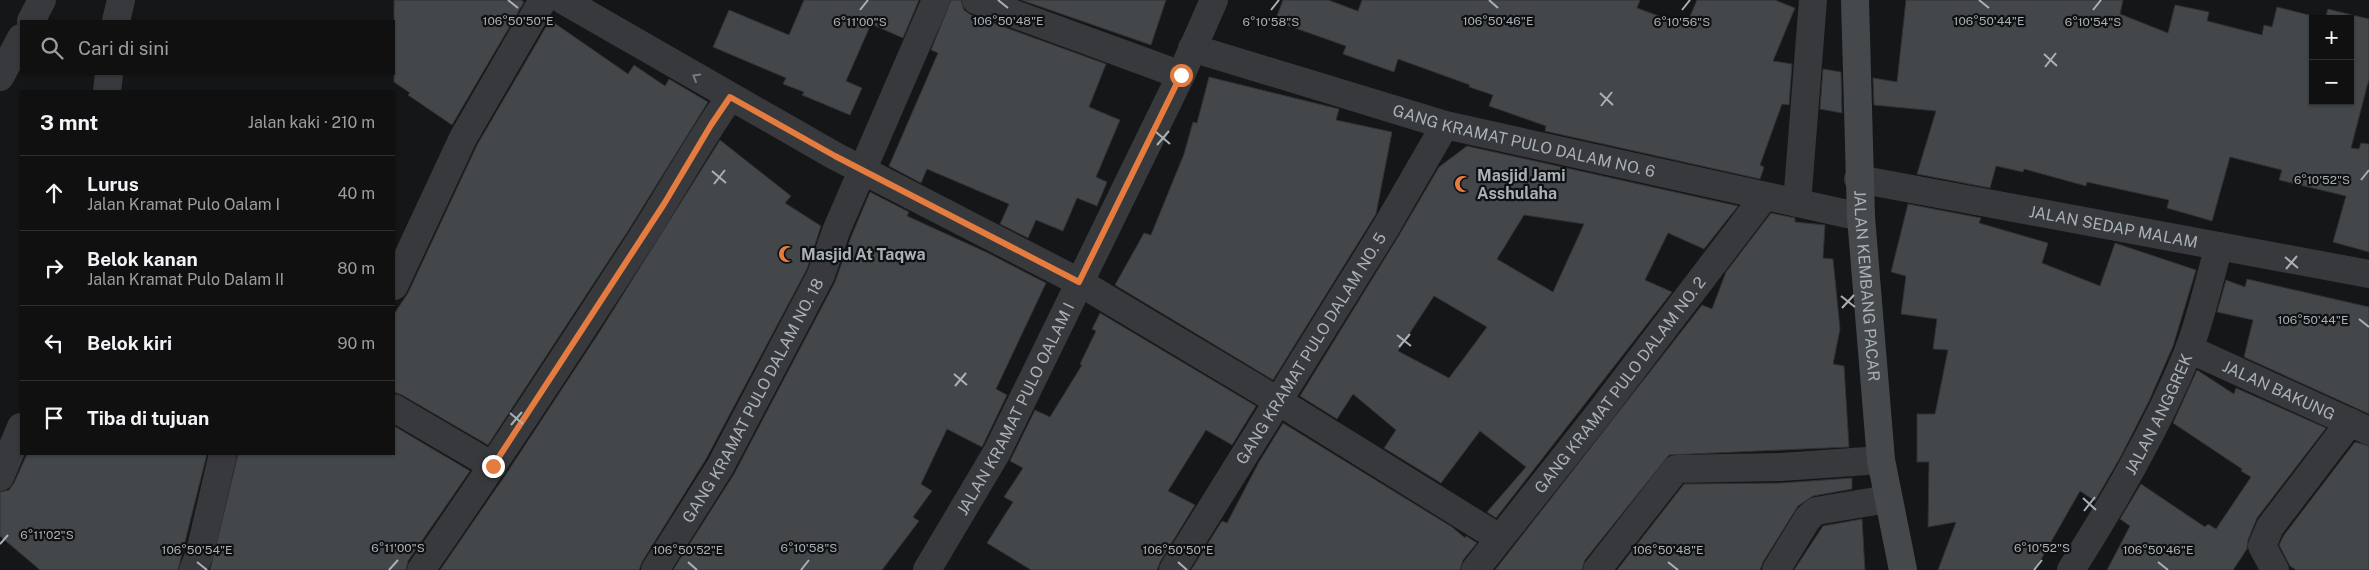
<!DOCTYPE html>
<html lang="id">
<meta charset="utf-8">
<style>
:root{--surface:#101011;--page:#1e1e1f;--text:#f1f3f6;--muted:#9c9d9f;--line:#303031}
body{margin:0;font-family:"Public Sans",sans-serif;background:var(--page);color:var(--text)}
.controls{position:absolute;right:15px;top:15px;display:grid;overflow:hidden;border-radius:0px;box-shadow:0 1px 4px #0004}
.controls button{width:45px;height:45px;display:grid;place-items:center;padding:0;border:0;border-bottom:1px solid var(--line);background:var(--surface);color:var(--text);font:25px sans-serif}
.stop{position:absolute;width:15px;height:15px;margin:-11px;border:4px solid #e57c3f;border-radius:50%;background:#fff}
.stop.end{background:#e57c3f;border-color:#fff;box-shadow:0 1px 5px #0008}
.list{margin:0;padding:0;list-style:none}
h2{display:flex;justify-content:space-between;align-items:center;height:65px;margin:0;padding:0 20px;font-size:21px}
h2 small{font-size:16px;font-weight:400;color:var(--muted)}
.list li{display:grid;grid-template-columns:32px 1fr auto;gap:15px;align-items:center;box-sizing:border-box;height:75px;padding:0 20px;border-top:1px solid var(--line)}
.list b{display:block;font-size:19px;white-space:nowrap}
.list p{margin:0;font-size:16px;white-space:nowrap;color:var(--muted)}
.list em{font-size:16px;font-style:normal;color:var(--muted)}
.icon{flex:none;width:28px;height:28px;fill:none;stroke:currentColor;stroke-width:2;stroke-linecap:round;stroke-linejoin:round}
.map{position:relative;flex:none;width:2369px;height:570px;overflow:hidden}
.search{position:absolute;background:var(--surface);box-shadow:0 1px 4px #0004;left:20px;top:20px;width:375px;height:55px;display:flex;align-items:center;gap:12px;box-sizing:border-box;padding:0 18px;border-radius:0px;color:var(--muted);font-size:19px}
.panel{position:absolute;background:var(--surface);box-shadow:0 1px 4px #0004;left:20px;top:90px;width:375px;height:365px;border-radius:0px}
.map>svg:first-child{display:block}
</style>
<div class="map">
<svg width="2369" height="570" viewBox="0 0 2369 570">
<rect width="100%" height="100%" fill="#151617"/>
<!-- building -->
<g fill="#44474a" stroke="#303133" fill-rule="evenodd">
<polygon points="394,0 521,0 524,2 452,125 408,95 410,93 394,82"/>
<polygon points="804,0 919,0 903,38 871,24 846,81 862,88 850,115 802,95 804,92 783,84 786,78 713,47 729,10 789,35"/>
<polygon points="951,0 961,0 964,10 971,15 1106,64 1089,107 1120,120 1096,177 1107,182 1097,206 1077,198 1063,231 1036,220 1028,238 1000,224 1009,204 927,169 921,183 889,166 938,53 931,50"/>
<polygon points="1021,0 1166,0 1151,45"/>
<polygon points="1283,0 1328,0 1358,11 1362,0 1640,0 1637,8 1686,26 1697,0 1775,0 1795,8 1773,61 1792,64 1789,105 1782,104 1760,165 1764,167 1760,179 1545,131 1546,126 1489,106 1493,95 1469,87 1470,85 1398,59 1394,72 1343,54 1346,46 1275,21"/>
<path d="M1906,0H2123L2120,14L2168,33L2175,5L2209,12L2207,21L2262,35L2264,25L2272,27L2277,7L2325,19L2328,9L2369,19V79L2351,148L2359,149L2361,143L2369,144V252L2333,242L2346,196L2279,180L2282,170L2230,157L2212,221L2167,208L2169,200L2087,182L2086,186L2024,169L2023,172L1996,166L1990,188L1917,174L1936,111L1874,105L1873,78L1897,82ZM2313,19H2350V101H2313Z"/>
<polygon points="550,20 628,74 634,65 665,86 669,79 708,102 628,231 488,445 402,395 394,392 394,314 408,293 477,145"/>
<polygon points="1823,69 1841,72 1842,113 1820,109"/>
<polygon points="1209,77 1339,109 1336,120 1392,132 1376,214 1273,380 1115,285 1144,233 1151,235 1184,154 1193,122 1197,123"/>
<polygon points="720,140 791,196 785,203 821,226 807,269 706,459 642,562 639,570 440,570 506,474 600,331"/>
<path d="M1467,146L1738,206L1704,249L1668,233L1645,280L1672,292L1496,518L1487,512L1526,467L1480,431L1441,483L1384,448L1396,430L1353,394L1337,419L1300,396L1398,237L1439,167ZM1524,215L1584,224L1553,292L1497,259ZM1434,296L1487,327L1449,378L1398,351Z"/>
<polygon points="870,192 909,212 907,216 988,253 1046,283 996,389 1007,395 983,445 982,447 947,429 921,484 932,491 913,517 919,521 882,570 673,570 734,474 835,282 851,237"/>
<polygon points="1908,204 1981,218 1979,223 2048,243 2042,263 2100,286 2115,243 2196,270 2173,346 2149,401 2121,456 2095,501 2080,491 2035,570 1938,570 1956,522 1928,527 1929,462 1917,462 1917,414 1935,414 1948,350 1933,349 1937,319 1901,314 1906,276 1891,272"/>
<polygon points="1771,213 1795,218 1795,222 1825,225 1823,258 1833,259 1840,329 1833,364 1844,366 1849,447 1669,455 1585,560 1582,570 1495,570 1702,305 1712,309 1726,272"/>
<polygon points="2247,279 2369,307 2369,414 2244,357 2253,320 2217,312 2226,280 2245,287"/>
<polygon points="1100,313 1256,406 1232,445 1206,430 1168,491 1195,505 1160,562 1157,570 1031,570 987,543 1013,502 1004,497 1023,468 1010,461 1035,410 1050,417 1082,365 1080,364 1096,331 1092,329"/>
<polygon points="2197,370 2234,394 2236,388 2326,428 2257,518 2248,540 2247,549 2233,570 2107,570 2130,526 2120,519 2141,484 2205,527 2208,524 2216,529 2251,477 2241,471 2242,469 2173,423"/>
<polygon points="1283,423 1452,527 1465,538 1466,536 1477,543 1463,560 1460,570 1191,570 1222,521 1227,523 1259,462"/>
<polygon points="394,426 470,471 408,561 406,570 210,570 238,454 394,454"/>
<polygon points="2355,442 2369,446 2369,570 2296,570 2290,566 2279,545 2284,535"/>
<polygon points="27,454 207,454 178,570 40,570 0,536 0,492 9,490 14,483"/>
<polygon points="1852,478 1852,489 1813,496 1798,506 1763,562 1760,570 1617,570 1684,484 1781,483"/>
<polygon points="1862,519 1865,570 1794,570 1823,526"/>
</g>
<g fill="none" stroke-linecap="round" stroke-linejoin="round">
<!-- street -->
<g stroke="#37393c" stroke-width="28">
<polyline points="563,0 835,156 1079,282 1278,401 1499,538"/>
<polyline points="976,0 1181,75"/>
<polyline points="31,21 42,0"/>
<polyline points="116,21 121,0"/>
<path id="s1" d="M1192,48L1445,125L1861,217"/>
<polyline points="0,77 21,38"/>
<polyline points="107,91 109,74"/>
<path id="s2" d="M1858,179L2369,274"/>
<polyline points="1797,203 1813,0"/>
<polyline points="394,286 463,138 543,0"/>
<path id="s3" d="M2189,349L2369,431"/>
<polyline points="394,408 493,466"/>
<polyline points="0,477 21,427"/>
<polyline points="193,570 199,556 223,454"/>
<path d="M421,570C497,461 569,350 641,239C671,192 698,143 730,97"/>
<path id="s4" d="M655,570L720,467L821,275L836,231L936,0"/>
<path id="s5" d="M927,570L997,452L1181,75L1214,0"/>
<path id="s6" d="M1173,570L1385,229L1445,125"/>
<path id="s7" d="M1475,570L1601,411L1764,197"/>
<polyline points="1597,570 1676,469 1781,467 1881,460"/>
<polyline points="1776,570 1808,518 1816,511 1888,499"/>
<path id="s8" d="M2071,570C2115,500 2157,428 2188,352C2201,318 2209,281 2219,246"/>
<polyline points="2275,570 2262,546 2270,527 2350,422"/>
</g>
<!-- secondary -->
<path stroke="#45494c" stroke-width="28" id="s9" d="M1855,0L1861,217L1881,460L1903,570"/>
</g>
<!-- one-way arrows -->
<defs><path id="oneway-chevron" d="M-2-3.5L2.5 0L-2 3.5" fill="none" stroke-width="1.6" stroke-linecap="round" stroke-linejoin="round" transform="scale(1.25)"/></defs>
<use stroke="#757b7f" href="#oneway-chevron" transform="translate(696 77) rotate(-150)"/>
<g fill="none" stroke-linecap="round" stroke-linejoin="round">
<!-- route -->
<polyline stroke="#e57c3f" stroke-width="6" points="493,466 664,204 711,125 730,97 835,156 1079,282 1181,75"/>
</g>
<!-- ticks -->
<path fill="none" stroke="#a8b1b6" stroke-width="2" d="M508,0L518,8M998,0L1008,8M1489,0L1498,8M1979,0L1989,8M860,10L868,0M1271,10L1279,0M1682,10L1690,0M2093,10L2101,0M2044,54L2057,66M2045,67L2056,53M1600,93L1613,105M1601,106L1612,92M1156,132L1170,144M1157,145L1169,131M712,171L726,183M2361,180L2369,170M714,184L725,170M2285,257L2298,268M2286,269L2297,256M1841,296L1855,307M1842,308L1854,295M2359,319L2369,327M1397,335L1411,346M1399,347L1410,334M954,374L967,385M955,386L966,373M510,413L523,424M511,425L522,412M2083,498L2096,510M2084,511L2095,497M0,544L8,535M197,562L207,570M688,562L697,570M1178,562L1187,570M1668,562L1678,570M2158,562L2168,570M389,570L398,560M801,570L809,560M2034,570L2042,560"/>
<!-- icons -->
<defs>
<g id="mosque-bare" transform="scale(1.35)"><path d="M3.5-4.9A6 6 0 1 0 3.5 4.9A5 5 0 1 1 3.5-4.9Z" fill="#e57c3f" stroke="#101112" stroke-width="2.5" paint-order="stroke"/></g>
</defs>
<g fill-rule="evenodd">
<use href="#mosque-bare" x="1463" y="184"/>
<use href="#mosque-bare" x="787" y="254"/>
</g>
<g text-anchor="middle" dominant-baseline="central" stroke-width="4.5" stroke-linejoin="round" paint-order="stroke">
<!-- street labels -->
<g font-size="16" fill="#a8b1b6" stroke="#101112">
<text stroke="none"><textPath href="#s1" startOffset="345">GANG KRAMAT PULO DALAM NO. 6</textPath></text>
<text stroke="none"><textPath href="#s2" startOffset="260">JALAN SEDAP MALAM</textPath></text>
<text stroke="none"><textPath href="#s9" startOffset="286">JALAN KEMBANG PACAR</textPath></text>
<text stroke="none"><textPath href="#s6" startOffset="261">GANG KRAMAT PULO DALAM NO. 5</textPath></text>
<text stroke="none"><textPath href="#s7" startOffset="235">GANG KRAMAT PULO DALAM NO. 2</textPath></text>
<text stroke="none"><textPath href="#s3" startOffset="99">JALAN BAKUNG</textPath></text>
<text stroke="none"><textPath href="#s4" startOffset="196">GANG KRAMAT PULO DALAM NO. 18</textPath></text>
<text stroke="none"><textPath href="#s5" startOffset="184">JALAN KRAMAT PULO OALAM I</textPath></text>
<text stroke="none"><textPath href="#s8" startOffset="179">JALAN ANGGREK</textPath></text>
</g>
<!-- poi labels -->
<g font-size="16" font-weight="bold" fill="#a8b1b6" stroke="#101112" text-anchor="start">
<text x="1477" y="175">Masjid Jami<tspan x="1477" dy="18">Asshulaha</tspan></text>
<text x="801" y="254">Masjid At Taqwa</text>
</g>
</g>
<g font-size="12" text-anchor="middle" fill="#a8b1b6" stroke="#101112" stroke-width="4.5" stroke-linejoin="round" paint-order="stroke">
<text x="518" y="25">106°50'50"E</text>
<text x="1498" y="25">106°50'46"E</text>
<text x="1008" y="25">106°50'48"E</text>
<text x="1989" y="25">106°50'44"E</text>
<text x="860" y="26">6°11'00"S</text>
<text x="1271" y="26">6°10'58"S</text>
<text x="1682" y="26">6°10'56"S</text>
<text x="2093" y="26">6°10'54"S</text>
<text x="2322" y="184">6°10'52"S</text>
<text x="2313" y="324">106°50'44"E</text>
<text x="47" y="539">6°11'02"S</text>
<text x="398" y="552">6°11'00"S</text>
<text x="809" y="552">6°10'58"S</text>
<text x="2042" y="552">6°10'52"S</text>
<text x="197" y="554">106°50'54"E</text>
<text x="688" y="554">106°50'52"E</text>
<text x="1178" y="554">106°50'50"E</text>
<text x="1668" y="554">106°50'48"E</text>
<text x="2158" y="554">106°50'46"E</text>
</g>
</svg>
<div class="controls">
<button>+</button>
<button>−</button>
</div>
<div class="stop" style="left:1181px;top:75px"></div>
<div class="stop end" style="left:493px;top:466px"></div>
<div class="search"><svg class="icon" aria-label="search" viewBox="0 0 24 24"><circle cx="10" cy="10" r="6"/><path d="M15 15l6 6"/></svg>Cari di sini</div>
<section class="panel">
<h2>3 mnt<small>Jalan kaki · 210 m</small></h2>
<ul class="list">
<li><svg class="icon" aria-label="ahead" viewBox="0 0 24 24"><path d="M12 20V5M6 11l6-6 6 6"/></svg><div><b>Lurus</b><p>Jalan Kramat Pulo Oalam I</p></div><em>40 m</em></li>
<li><svg class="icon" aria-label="right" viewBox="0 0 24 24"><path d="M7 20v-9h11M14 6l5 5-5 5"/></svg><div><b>Belok kanan</b><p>Jalan Kramat Pulo Dalam II</p></div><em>80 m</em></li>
<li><svg class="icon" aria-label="left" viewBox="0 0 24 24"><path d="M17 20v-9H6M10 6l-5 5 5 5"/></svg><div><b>Belok kiri</b></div><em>90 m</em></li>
<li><svg class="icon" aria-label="arrive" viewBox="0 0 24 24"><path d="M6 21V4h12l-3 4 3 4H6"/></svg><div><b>Tiba di tujuan</b></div></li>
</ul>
</section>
</div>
